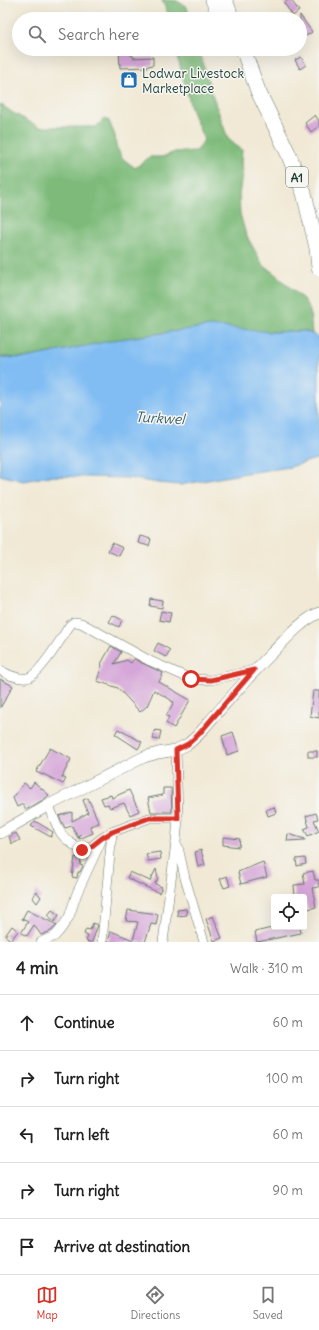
<!DOCTYPE html>
<meta charset="utf-8">
<style>
:root{--surface:#fff;--page:#f2f2f2;--text:#222;--muted:#767676;--line:#e0e0e0;--accent:#d93025}
body{margin:0;font-family:Delius,sans-serif;background:var(--page);color:var(--text)}
.controls{position:absolute;right:12px;bottom:12px;display:grid;overflow:hidden;border-radius:4px;box-shadow:0 4px 16px #0002}
.controls button{width:36px;height:36px;display:grid;place-items:center;padding:0;border:0;border-bottom:1px solid var(--line);background:var(--surface);color:var(--text);font:20px sans-serif}
.stop{position:absolute;width:12px;height:12px;margin:-9px;border:3px solid #d93025;border-radius:50%;background:#fff}
.stop.end{background:#d93025;border-color:#fff;box-shadow:0 1px 4px #0008}
.list{margin:0;padding:0;list-style:none}
h2{display:flex;justify-content:space-between;align-items:center;height:52px;margin:0;padding:0 16px;font-size:17px}
h2 small{font-size:13px;font-weight:400;color:var(--muted)}
.list li{display:grid;grid-template-columns:26px 1fr auto;gap:12px;align-items:center;box-sizing:border-box;height:56px;padding:0 16px;border-top:1px solid var(--line)}
.list b{display:block;font-size:15px;white-space:nowrap}
.list em{font-size:13px;font-style:normal;color:var(--muted)}
.icon{flex:none;width:22px;height:22px;fill:none;stroke:currentColor;stroke-width:2;stroke-linecap:round;stroke-linejoin:round}
.map{position:relative;flex:none;width:319px;height:942px;overflow:hidden}
.search{position:absolute;background:var(--surface);box-shadow:0 4px 16px #0002;left:12px;right:12px;top:12px;height:44px;display:flex;align-items:center;gap:10px;box-sizing:border-box;padding:0 14px;border-radius:22px;color:var(--muted);font-size:15px}
.sheet{height:332px;background:var(--surface)}
nav{display:flex;justify-content:space-around;align-items:center;box-sizing:border-box;height:56px;border-top:1px solid var(--line);background:var(--surface);font-size:11px;color:var(--muted)}
nav a{display:grid;justify-items:center;gap:2px}
nav .on{color:var(--accent)}
.map>svg:first-child{display:block}
</style>
<div class="map">
<svg width="319" height="942" viewBox="0 0 319 942">
<rect width="100%" height="100%" fill="#f6f6f2"/>
<filter id="ink" filterUnits="userSpaceOnUse"><feTurbulence type="fractalNoise" baseFrequency=".025" numOctaves="2"/><feDisplacementMap in="SourceGraphic" scale="8" xChannelSelector="R" yChannelSelector="G"/><feConvolveMatrix kernelMatrix="1 2 1 2 8 2 1 2 1" color-interpolation-filters="sRGB"/></filter>
<filter id="wash" filterUnits="userSpaceOnUse"><feTurbulence type="fractalNoise" baseFrequency=".012" numOctaves="4" result="noise"/><feDisplacementMap in="SourceGraphic" scale="16" xChannelSelector="R" yChannelSelector="G"/><feGaussianBlur stdDeviation="0.9" result="paint"/><feColorMatrix in="noise" values="0 0 0 0 0 0 0 0 0 0 0 0 0 0 0 0 0 1.4 0 .05"/><feComposite in="paint" operator="in"/></filter>
<g filter="url(#wash)">
<rect width="100%" height="100%" fill="#f1e9d5"/>
<!-- forest -->
<g fill="#7ebb7a" stroke="#4e7c57">
<polygon points="162,0 177,1 187,7 190,19 168,19 168,14"/>
<polygon points="172,49 199,49 211,91 228,139 242,150 241,161 242,174 239,195 240,214 246,235 263,265 275,274 304,300 310,311 312,334 305,331 272,332 60,351 25,358 0,357 0,104 13,113 39,127 96,127 104,119 109,121 115,136 116,146 122,158 135,168 150,157 162,157 175,152 197,151 204,140 192,111 179,62"/>
</g>
<!-- water -->
<polygon fill="#81bdf3" stroke="#507d94" points="211,326 272,332 305,331 319,337 319,458 290,467 246,473 180,485 158,483 128,478 49,476 24,481 0,475 0,357 25,358 120,339"/>
<g id="blocks">
<!-- building -->
<g fill="#d5a6d8">
<polygon points="288,0 291,0 299,11 293,16 284,3"/>
<polygon points="300,15 312,32 306,36 300,28"/>
<polygon points="119,49 130,49 130,55 133,55 133,58 153,57 153,65 148,66 148,67 120,68"/>
<polygon points="301,57 306,65 300,69 295,60"/>
<polygon points="315,115 319,121 319,126 311,132 305,123"/>
<polygon points="140,536 151,539 149,546 138,543"/>
<polygon points="112,543 123,548 119,556 108,551"/>
<polygon points="151,599 163,601 162,608 150,606"/>
<polygon points="161,611 171,613 169,622 159,620"/>
<polygon points="113,615 122,620 119,627 109,622"/>
<polygon points="158,643 170,650 166,657 154,651"/>
<polygon points="111,646 121,652 114,664 127,660 131,663 134,659 163,673 159,682 190,700 174,728 166,723 169,717 166,716 174,702 171,701 171,700 154,690 147,706 140,712 118,688 97,681 102,665 101,664"/>
<polygon points="0,679 13,686 0,708"/>
<polygon points="313,691 319,691 319,718 310,716"/>
<polygon points="118,729 142,742 138,749 115,734"/>
<polygon points="155,730 161,731 159,740 153,739"/>
<polygon points="233,732 239,751 227,755 222,736"/>
<polygon points="50,748 71,759 62,777 66,779 63,784 43,774 43,775 36,772"/>
<rect x="308" y="751" width="9" height="6"/>
<polygon points="34,782 49,795 46,798 26,810 23,804 17,807 13,798 24,783 30,788"/>
<polygon points="163,788 171,788 172,812 151,812 148,798 163,795"/>
<polygon points="129,790 139,811 130,815 124,803 110,808 108,804 104,805 101,798 111,795 112,798"/>
<polygon points="88,798 99,823 90,826 93,833 79,839 80,834 78,838 72,826 65,828 59,816 72,812 72,821 88,813 83,800"/>
<polygon points="274,807 276,813 268,816 266,810"/>
<polygon points="316,813 318,819 314,820 319,831 308,836 304,829 309,827 306,816"/>
<polygon points="35,821 53,832 51,837 31,826"/>
<polygon points="16,833 20,840 12,844 9,837"/>
<polygon points="288,834 305,839 305,840 287,841"/>
<polygon points="223,837 240,839 239,847 223,845"/>
<polygon points="201,850 205,865 198,867 195,852"/>
<polygon points="160,852 161,859 148,861 146,854"/>
<polygon points="75,857 81,859 80,865 83,866 80,872 78,872 77,878 72,877"/>
<polygon points="305,858 306,864 297,866 296,859"/>
<polygon points="263,862 267,877 241,884 238,872"/>
<polygon points="156,869 158,878 155,884 162,887 159,893 127,878 130,872 150,881"/>
<polygon points="313,871 315,880 319,880 319,887 312,888 316,907 308,909 304,897 295,897 294,885 305,884 303,873"/>
<polygon points="227,876 230,886 224,888 220,879"/>
<polygon points="36,891 41,897 37,903 33,898"/>
<polygon points="186,909 187,915 178,916 177,910"/>
<polygon points="27,910 57,925 51,931 41,935 34,925 27,936 21,933 28,922 22,919"/>
<polygon points="52,910 59,915 54,922 48,915"/>
<polygon points="128,910 158,914 156,925 151,924 145,942 108,942 111,931 133,940 138,922 126,921"/>
<polygon points="213,916 222,938 214,941 206,919"/>
<polygon points="93,923 98,925 97,928 92,942 89,942 86,941 88,936 84,934 86,929 90,930"/>
<polygon points="12,926 18,931 11,940 5,936"/>
<polygon points="276,927 300,927 301,933 257,942 255,932"/>
</g>
</g>
</g>
<g filter="url(#ink)">
<use href="#blocks" fill-opacity="0" stroke="#68796c" stroke-width="1"/>
<g fill="none" stroke-linecap="round" stroke-linejoin="round">
<!-- minor casing -->
<g stroke="#68796c" stroke-width="10">
<g id="minor">
<path d="M0,670C8,675 17,679 27,678C38,677 63,636 70,625L74,622L81,623L150,661L191,679L211,680L254,670"/>
<path d="M49,805C58,829 58,837 82,850L92,846L102,838L112,832L149,818H178"/>
<polyline points="178,847 185,878 204,942"/>
<polyline points="41,942 55,936 61,929 69,917 77,893 101,841"/>
<polyline points="102,942 112,832"/>
<polyline points="163,942 176,842 178,818 176,750"/>
</g>
</g>
<!-- tertiary casing -->
<g stroke="#68796c" stroke-width="12">
<path id="tertiary" d="M0,833L49,805L144,757L158,753L176,750L188,744L198,735C222,707 246,679 272,653C286,639 301,621 319,613"/>
</g>
<!-- trunk casing -->
<g stroke="#68796c" stroke-width="16">
<g id="trunk">
<polyline points="213,0 221,19"/>
<polyline points="225,0 232,19"/>
<polyline points="243,49 258,91 288,153 304,193 317,248 319,268"/>
</g>
</g>
<!-- minor -->
<use href="#minor" stroke="#fff" stroke-width="9"/>
<!-- tertiary -->
<use href="#tertiary" stroke="#fff" stroke-width="11"/>
<!-- trunk -->
<use href="#trunk" stroke="#fff" stroke-width="15"/>
</g>
</g>
<g fill="none" stroke-linecap="round" stroke-linejoin="round" filter="url(#ink)">
<!-- route -->
<polyline stroke="#d93025" stroke-width="5" points="82,850 92,846 102,838 112,832 149,818 178,818 176,750 188,744 198,735 254,670 211,680 191,679"/>
</g>
<!-- icons -->
<defs>
<g id="shop-square" transform="scale(0.9)"><rect x="-9" y="-9" width="18" height="18" rx="4" fill="#1f6fb2" stroke="#f6f6f2"/><path d="M-5-2.5h2.3a2.7 3.5 0 0 1 5.4 0H5L5.5 6h-11ZM-1.5-2.5h3a1.5 2.3 0 0 0-3 0Z" fill="#fff"/></g>
</defs>
<g fill-rule="evenodd">
<use href="#shop-square" x="129" y="80"/>
</g>
<g text-anchor="middle" dominant-baseline="central" stroke-width="3" stroke-linejoin="round" paint-order="stroke">
<!-- shield labels -->
<rect fill="#f6f6f2" stroke="#60746d" stroke-width="1" x="286" y="167" width="22" height="20" rx="3"/>
<g font-size="12" font-weight="bold" fill="#1f3d34">
<text x="297" y="177">A1</text>
</g>
<!-- poi labels -->
<g font-size="13" fill="#1f3d34" stroke="#f6f6f2" text-anchor="start">
<text x="142" y="73">Lodwar Livestock<tspan x="142" dy="15">Marketplace</tspan></text>
</g>
<!-- water labels -->
<g font-size="14" font-style="italic" fill="#385d64" stroke="#f6f6f2">
<text transform="translate(160 418) rotate(3)">Turkwel</text>
</g>
</g>
</svg>
<div class="controls">
<button><svg class="icon" aria-label="locate" viewBox="0 0 24 24"><circle cx="12" cy="12" r="6"/><path d="M12 2v4M12 18v4M2 12h4M18 12h4"/></svg></button>
</div>
<div class="stop" style="left:191px;top:679px"></div>
<div class="stop end" style="left:82px;top:850px"></div>
<div class="search"><svg class="icon" aria-label="search" viewBox="0 0 24 24"><circle cx="10" cy="10" r="6"/><path d="M15 15l6 6"/></svg>Search here</div>
</div>
<section class="sheet">
<h2>4 min<small>Walk · 310 m</small></h2>
<ul class="list">
<li><svg class="icon" aria-label="ahead" viewBox="0 0 24 24"><path d="M12 20V5M6 11l6-6 6 6"/></svg><div><b>Continue</b></div><em>60 m</em></li>
<li><svg class="icon" aria-label="right" viewBox="0 0 24 24"><path d="M7 20v-9h11M14 6l5 5-5 5"/></svg><div><b>Turn right</b></div><em>100 m</em></li>
<li><svg class="icon" aria-label="left" viewBox="0 0 24 24"><path d="M17 20v-9H6M10 6l-5 5 5 5"/></svg><div><b>Turn left</b></div><em>60 m</em></li>
<li><svg class="icon" aria-label="right" viewBox="0 0 24 24"><path d="M7 20v-9h11M14 6l5 5-5 5"/></svg><div><b>Turn right</b></div><em>90 m</em></li>
<li><svg class="icon" aria-label="arrive" viewBox="0 0 24 24"><path d="M6 21V4h12l-3 4 3 4H6"/></svg><div><b>Arrive at destination</b></div></li>
</ul>
</section>
<nav>
<a class="on"><svg class="icon" aria-label="map" viewBox="0 0 24 24"><path d="M3 6l6-2 6 2 6-2v14l-6 2-6-2-6 2zM9 4v14M15 6v14"/></svg>Map</a>
<a><svg class="icon" aria-label="directions" viewBox="0 0 24 24"><path d="M12 3l9 9-9 9-9-9zM9 14v-3h6M13 9l2 2-2 2"/></svg>Directions</a>
<a><svg class="icon" aria-label="saved" viewBox="0 0 24 24"><path d="M7 4h10v16l-5-4-5 4z"/></svg>Saved</a>
</nav>
